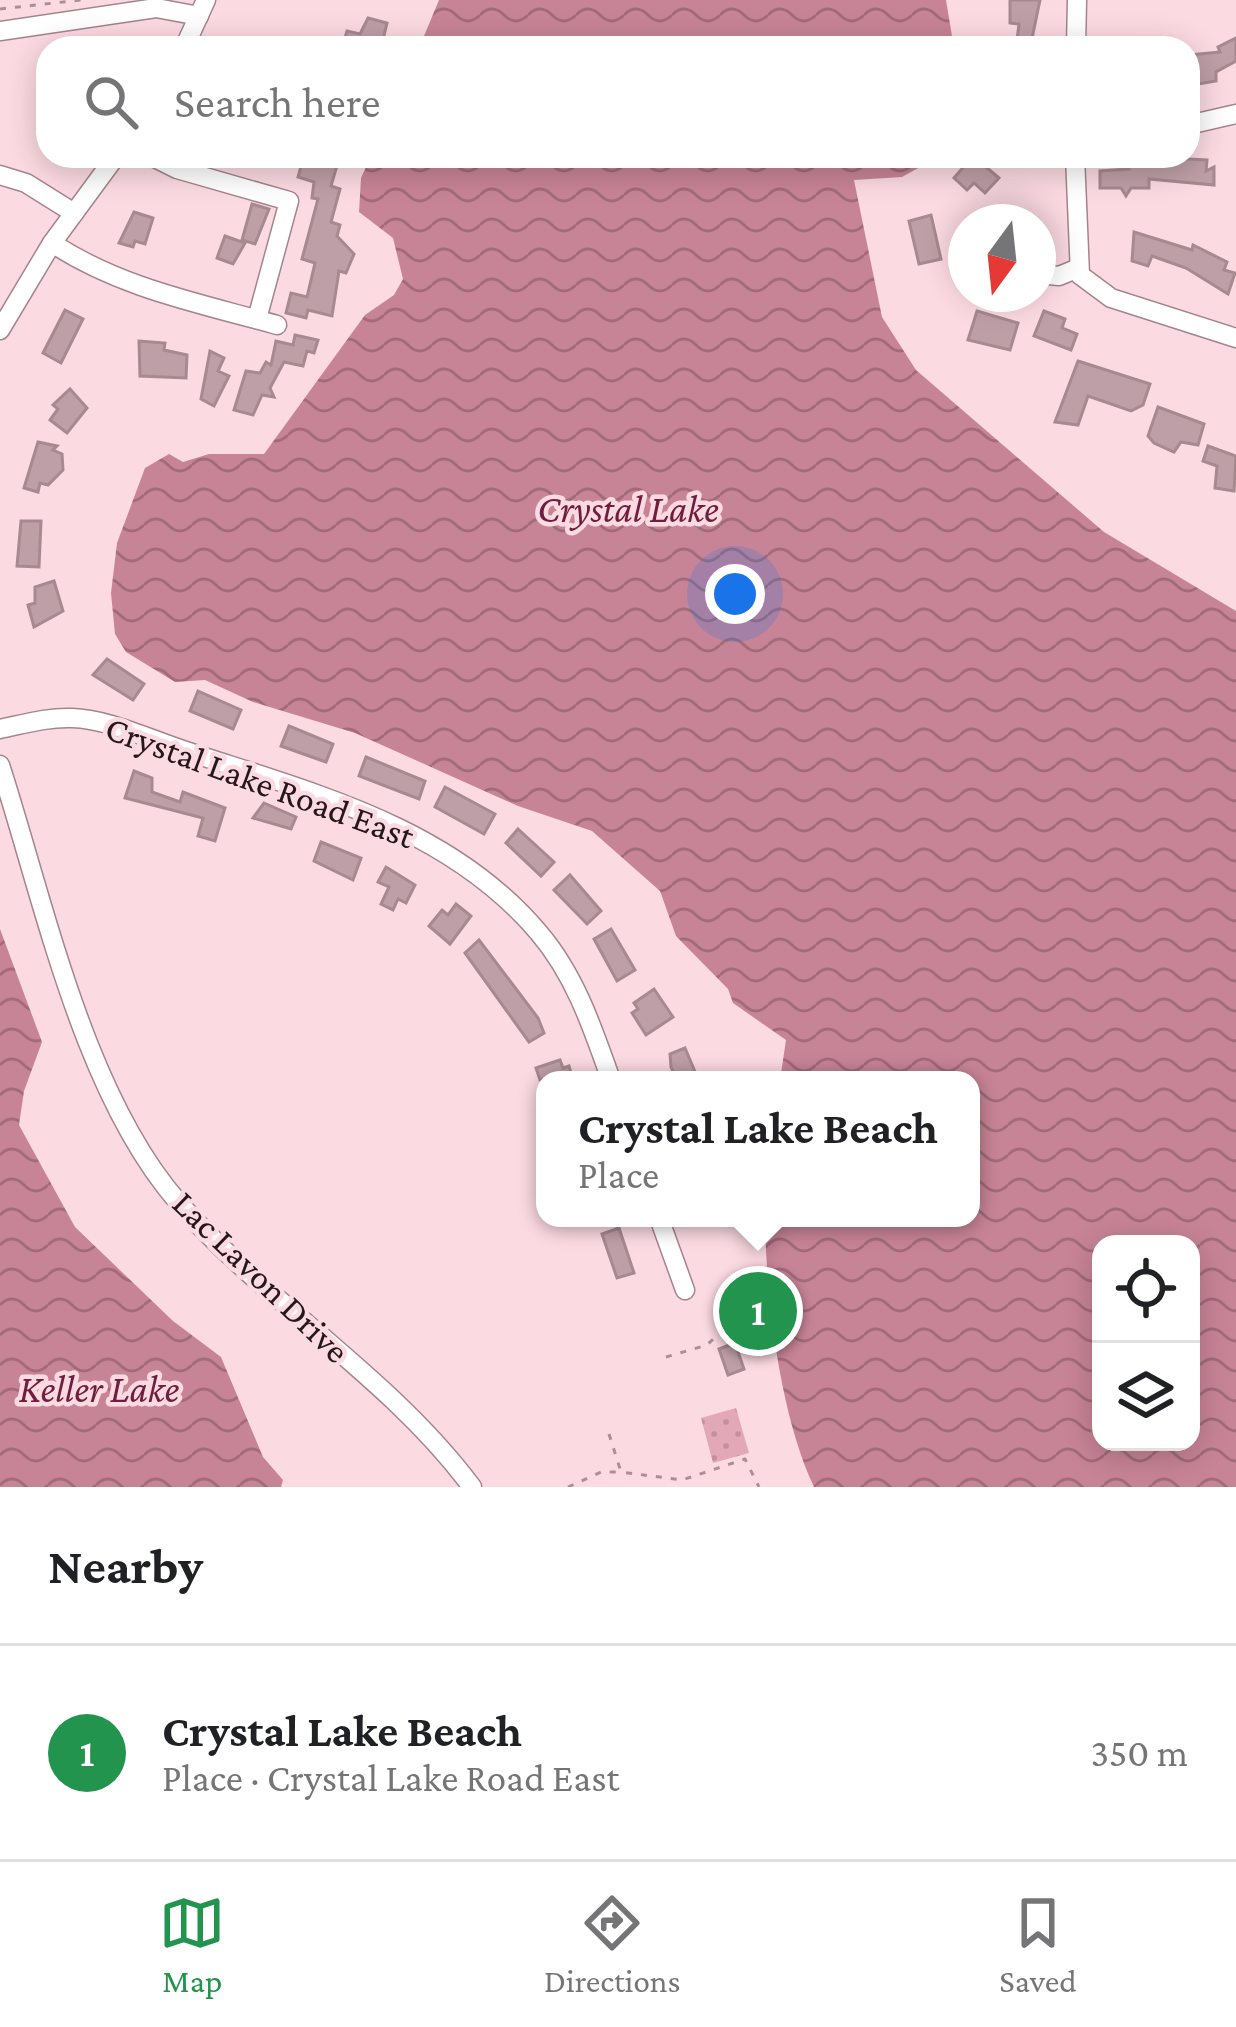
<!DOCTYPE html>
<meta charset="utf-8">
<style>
:root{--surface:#fff;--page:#f6f6f6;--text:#202124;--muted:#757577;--line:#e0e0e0;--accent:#22944e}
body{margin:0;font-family:"Crimson Pro",serif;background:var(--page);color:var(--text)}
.controls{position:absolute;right:36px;bottom:36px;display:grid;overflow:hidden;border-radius:24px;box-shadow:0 6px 30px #0003}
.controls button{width:108px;height:108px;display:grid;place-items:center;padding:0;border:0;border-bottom:3px solid var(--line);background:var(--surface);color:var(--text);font:60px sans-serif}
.compass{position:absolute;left:948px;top:204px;width:108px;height:108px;border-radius:50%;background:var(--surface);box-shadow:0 6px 30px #0003;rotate:195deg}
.you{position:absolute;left:735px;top:594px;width:42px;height:42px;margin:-30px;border:9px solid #fff;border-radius:50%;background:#1a73e8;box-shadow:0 0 0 18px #1a73e833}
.badge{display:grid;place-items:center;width:78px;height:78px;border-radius:50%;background:var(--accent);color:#fff;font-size:39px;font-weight:700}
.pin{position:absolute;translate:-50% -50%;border:6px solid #fff;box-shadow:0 3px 12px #0006}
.popup{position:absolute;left:536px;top:1071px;width:444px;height:156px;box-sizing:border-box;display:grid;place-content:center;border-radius:24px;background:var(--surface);filter:drop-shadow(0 3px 9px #0005);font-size:39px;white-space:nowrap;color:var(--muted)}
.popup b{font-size:45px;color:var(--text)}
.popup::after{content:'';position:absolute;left:50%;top:100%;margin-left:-24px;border:24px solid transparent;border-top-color:var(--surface)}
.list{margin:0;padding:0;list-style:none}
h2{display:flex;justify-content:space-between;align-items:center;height:156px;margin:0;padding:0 48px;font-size:51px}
h2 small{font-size:39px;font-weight:400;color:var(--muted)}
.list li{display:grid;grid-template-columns:78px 1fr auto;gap:36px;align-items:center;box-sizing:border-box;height:216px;padding:0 48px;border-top:3px solid var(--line)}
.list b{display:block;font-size:45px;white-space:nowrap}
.list p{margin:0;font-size:39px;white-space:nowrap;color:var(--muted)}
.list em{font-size:39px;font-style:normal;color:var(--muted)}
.icon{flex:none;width:66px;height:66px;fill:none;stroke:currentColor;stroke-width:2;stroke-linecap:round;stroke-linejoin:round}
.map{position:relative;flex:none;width:1236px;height:1487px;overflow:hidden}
.search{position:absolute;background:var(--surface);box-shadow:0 6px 30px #0003;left:36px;right:36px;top:36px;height:132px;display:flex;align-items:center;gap:30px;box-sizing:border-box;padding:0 42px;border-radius:36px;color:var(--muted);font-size:45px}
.sheet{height:372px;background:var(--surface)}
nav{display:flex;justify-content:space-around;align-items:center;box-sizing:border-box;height:168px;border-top:3px solid var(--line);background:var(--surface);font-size:33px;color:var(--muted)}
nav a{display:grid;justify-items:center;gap:6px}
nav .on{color:var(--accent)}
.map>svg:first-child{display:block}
</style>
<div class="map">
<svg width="1236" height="1487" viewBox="0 0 1236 1487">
<defs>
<pattern id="grass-dots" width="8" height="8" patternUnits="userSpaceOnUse" patternTransform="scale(3)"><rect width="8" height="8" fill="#e3a8b7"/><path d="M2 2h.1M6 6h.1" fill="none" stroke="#c3909d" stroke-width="1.8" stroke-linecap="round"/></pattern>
<pattern id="water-waves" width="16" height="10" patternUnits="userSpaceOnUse" patternTransform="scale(3)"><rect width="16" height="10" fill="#c88497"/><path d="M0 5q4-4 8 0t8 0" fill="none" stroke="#a26b7a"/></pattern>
</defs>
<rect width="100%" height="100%" fill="#fcdae2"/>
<!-- grass -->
<polygon fill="url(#grass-dots)" points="736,1408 749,1453 713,1463 701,1418"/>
<!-- water -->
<g fill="url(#water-waves)" fill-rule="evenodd">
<polygon points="439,0 946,0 954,48 419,48"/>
<path d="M371,156H940L902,177L854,180L882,317L916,370L1104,532L1236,611V1487H814C780,1415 766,1299 765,1218H971V1080H780L786,1040L733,1003L728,989L676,936L660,891L592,831L518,806L355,733L253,702L205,680L175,682L126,652L115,634L111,593L117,543L145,468L169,454L183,462L209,454H264L365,315L394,295L403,279L393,238L359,212L361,178ZM1101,1244H1191V1442H1101Z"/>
<polygon points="0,929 42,1042 24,1091 19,1125 75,1227 173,1321 221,1357 263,1457 283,1480 281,1487 0,1487"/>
</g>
<!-- building -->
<g fill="#bf9fa7" stroke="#a78990" stroke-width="3">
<polygon points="1010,0 1040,0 1030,48 1016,48 1019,24 1010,23"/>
<polygon points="368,18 387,23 381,48 342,48 347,31 360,34"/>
<polygon points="1236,38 1236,61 1216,72 1216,81 1192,85 1188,55 1220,52 1218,47"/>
<polygon points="304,156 338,162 331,186 340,189 331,222 340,225 337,236 354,254 346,273 339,271 332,316 308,310 306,318 286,313 291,293 307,297 315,263 302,259 318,199 312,198 314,182 298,177"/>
<polygon points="973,156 999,178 985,193 974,183 967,190 954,178"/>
<polygon points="1129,156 1207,160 1206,171 1214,167 1214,185 1149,179 1149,188 1131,188 1126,196 1121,188 1100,188 1100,171 1129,169"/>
<polygon points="252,204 269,209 255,244 242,240"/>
<polygon points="134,212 153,218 145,244 135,241 133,247 119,243"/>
<polygon points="931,215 941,259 919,264 909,221"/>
<polygon points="1134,232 1192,250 1193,245 1227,262 1224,270 1235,273 1228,294 1186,268 1152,256 1148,266 1132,261"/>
<polygon points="225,236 245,243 233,264 217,258"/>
<polygon points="65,310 83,319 61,363 43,353"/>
<polygon points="977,311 1018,323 1010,350 968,340"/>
<polygon points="1044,311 1065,319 1062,328 1077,334 1071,350 1034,336"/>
<polygon points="295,335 318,340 314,353 307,351 303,366 284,362 270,388 274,397 262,395 253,415 234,410 246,371 260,373 266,362 271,365 276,341 293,345"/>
<polygon points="139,341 165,343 164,350 187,355 186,378 140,376"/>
<polygon points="210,351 224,358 218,371 229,376 214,406 201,399"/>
<polygon points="1078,361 1150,384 1143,405 1131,411 1088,396 1078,425 1055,422"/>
<polygon points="70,389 87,408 67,433 50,420 58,409 53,405"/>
<polygon points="1158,407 1204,424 1198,445 1181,442 1174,452 1154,443 1148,436"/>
<polygon points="38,442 57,446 53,450 62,454 63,470 48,485 40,483 38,492 24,488"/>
<polygon points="1208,446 1236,456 1234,491 1215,488 1217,466 1203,461"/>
<polygon points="21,521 41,521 39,567 17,566"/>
<polygon points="54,581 63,611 34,627 28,605 35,603 35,587"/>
<polygon points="107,659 144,684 133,700 93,675"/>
<polygon points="198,691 241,710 233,729 190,711"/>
<polygon points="289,726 333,744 326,762 281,746"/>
<polygon points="366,757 425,781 419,799 359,776"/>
<polygon points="134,771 152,778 152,792 180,802 183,792 225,808 215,841 198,836 203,818 125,798"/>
<polygon points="445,787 495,814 484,834 435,807"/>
<polygon points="264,803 296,817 291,829 253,818"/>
<polygon points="518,829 554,862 541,876 506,843"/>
<polygon points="321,842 361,858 353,880 314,861"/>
<polygon points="386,867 415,885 406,903 398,899 393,910 381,904 389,887 378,882"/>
<polygon points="570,875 601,911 587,924 554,890"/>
<polygon points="456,904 471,916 450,944 429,926 442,910 448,915"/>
<polygon points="611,929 635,970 617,981 594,939"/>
<polygon points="479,940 538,1018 544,1033 529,1042 465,953"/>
<polygon points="654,989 673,1017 646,1035 632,1013 638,1009 634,1003"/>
<polygon points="685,1048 696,1074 696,1080 677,1080 671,1067 670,1054"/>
<polygon points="560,1060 563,1068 569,1066 573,1080 540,1080 536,1068"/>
<polygon points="619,1228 634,1273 617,1278 602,1234"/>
<polygon points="735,1343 744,1369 728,1375 719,1349"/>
</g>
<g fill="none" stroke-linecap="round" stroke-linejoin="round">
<!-- minor casing -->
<g stroke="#a4858d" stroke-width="21">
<g id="minor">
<polyline points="0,31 156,8 199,16"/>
<polyline points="184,48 206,0"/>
<polyline points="1076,48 1077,0"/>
<polyline points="1188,125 1236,114"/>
<polyline points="151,156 177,169 289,201 257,319"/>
<polyline points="1075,156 1080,275 1111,298 1236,338"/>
<polyline points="0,175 26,183 74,213"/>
<path d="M52,243C120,288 199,303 277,325"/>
<polyline points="1038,274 1059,276 1076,269"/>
<polyline points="0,330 52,243 116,156"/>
<path d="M0,729C24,724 48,717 72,718C109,719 151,740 186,751C313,793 450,827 539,933C575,975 593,1029 611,1080"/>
<path d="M0,765C44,901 83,1093 178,1202C268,1305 390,1377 472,1487"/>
<polyline points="659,1218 685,1290"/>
</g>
</g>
<!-- path -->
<g stroke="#aa9096" stroke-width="3" stroke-dasharray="6 9" stroke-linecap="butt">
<polyline points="0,9 81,0"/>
<polyline points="666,1357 707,1345 743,1310"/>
<polyline points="609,1434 621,1472 682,1480 745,1459 759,1487"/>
<polyline points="568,1487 601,1472 620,1472"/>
</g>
<!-- minor -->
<use href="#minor" stroke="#fff" stroke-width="18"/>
</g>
<g text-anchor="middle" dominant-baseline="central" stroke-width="9" stroke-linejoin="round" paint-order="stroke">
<!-- street labels -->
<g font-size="36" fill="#24181b" stroke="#fcdae2">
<text transform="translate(260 782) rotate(20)">Crystal Lake Road East</text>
<text transform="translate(261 1277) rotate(44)">Lac Lavon Drive</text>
</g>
<!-- water labels -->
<g font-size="39" font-style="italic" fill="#6f1e3d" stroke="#fcdae2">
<text x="628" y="508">Crystal Lake</text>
<text x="99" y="1388">Keller Lake</text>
</g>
</g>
</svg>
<div class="controls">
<button><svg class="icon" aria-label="locate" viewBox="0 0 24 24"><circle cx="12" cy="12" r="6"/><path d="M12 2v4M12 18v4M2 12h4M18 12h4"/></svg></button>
<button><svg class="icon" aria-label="layers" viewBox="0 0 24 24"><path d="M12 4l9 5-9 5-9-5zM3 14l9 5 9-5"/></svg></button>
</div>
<svg class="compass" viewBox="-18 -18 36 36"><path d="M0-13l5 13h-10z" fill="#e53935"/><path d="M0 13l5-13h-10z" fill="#757577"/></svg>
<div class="you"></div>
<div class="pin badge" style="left:758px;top:1311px">1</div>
<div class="popup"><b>Crystal Lake Beach</b>Place</div>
<div class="search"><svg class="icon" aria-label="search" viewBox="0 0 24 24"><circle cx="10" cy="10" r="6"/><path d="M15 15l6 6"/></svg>Search here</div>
</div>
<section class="sheet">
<h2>Nearby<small></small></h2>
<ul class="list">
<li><span class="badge">1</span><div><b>Crystal Lake Beach</b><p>Place · Crystal Lake Road East</p></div><em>350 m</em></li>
</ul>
</section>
<nav>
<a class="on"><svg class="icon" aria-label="map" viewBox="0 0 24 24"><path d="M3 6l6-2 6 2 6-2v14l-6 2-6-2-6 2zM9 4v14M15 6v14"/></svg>Map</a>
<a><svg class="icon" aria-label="directions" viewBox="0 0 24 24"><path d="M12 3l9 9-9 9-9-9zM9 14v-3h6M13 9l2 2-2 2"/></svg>Directions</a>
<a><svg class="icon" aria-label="saved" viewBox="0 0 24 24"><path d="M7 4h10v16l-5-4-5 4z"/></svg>Saved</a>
</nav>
